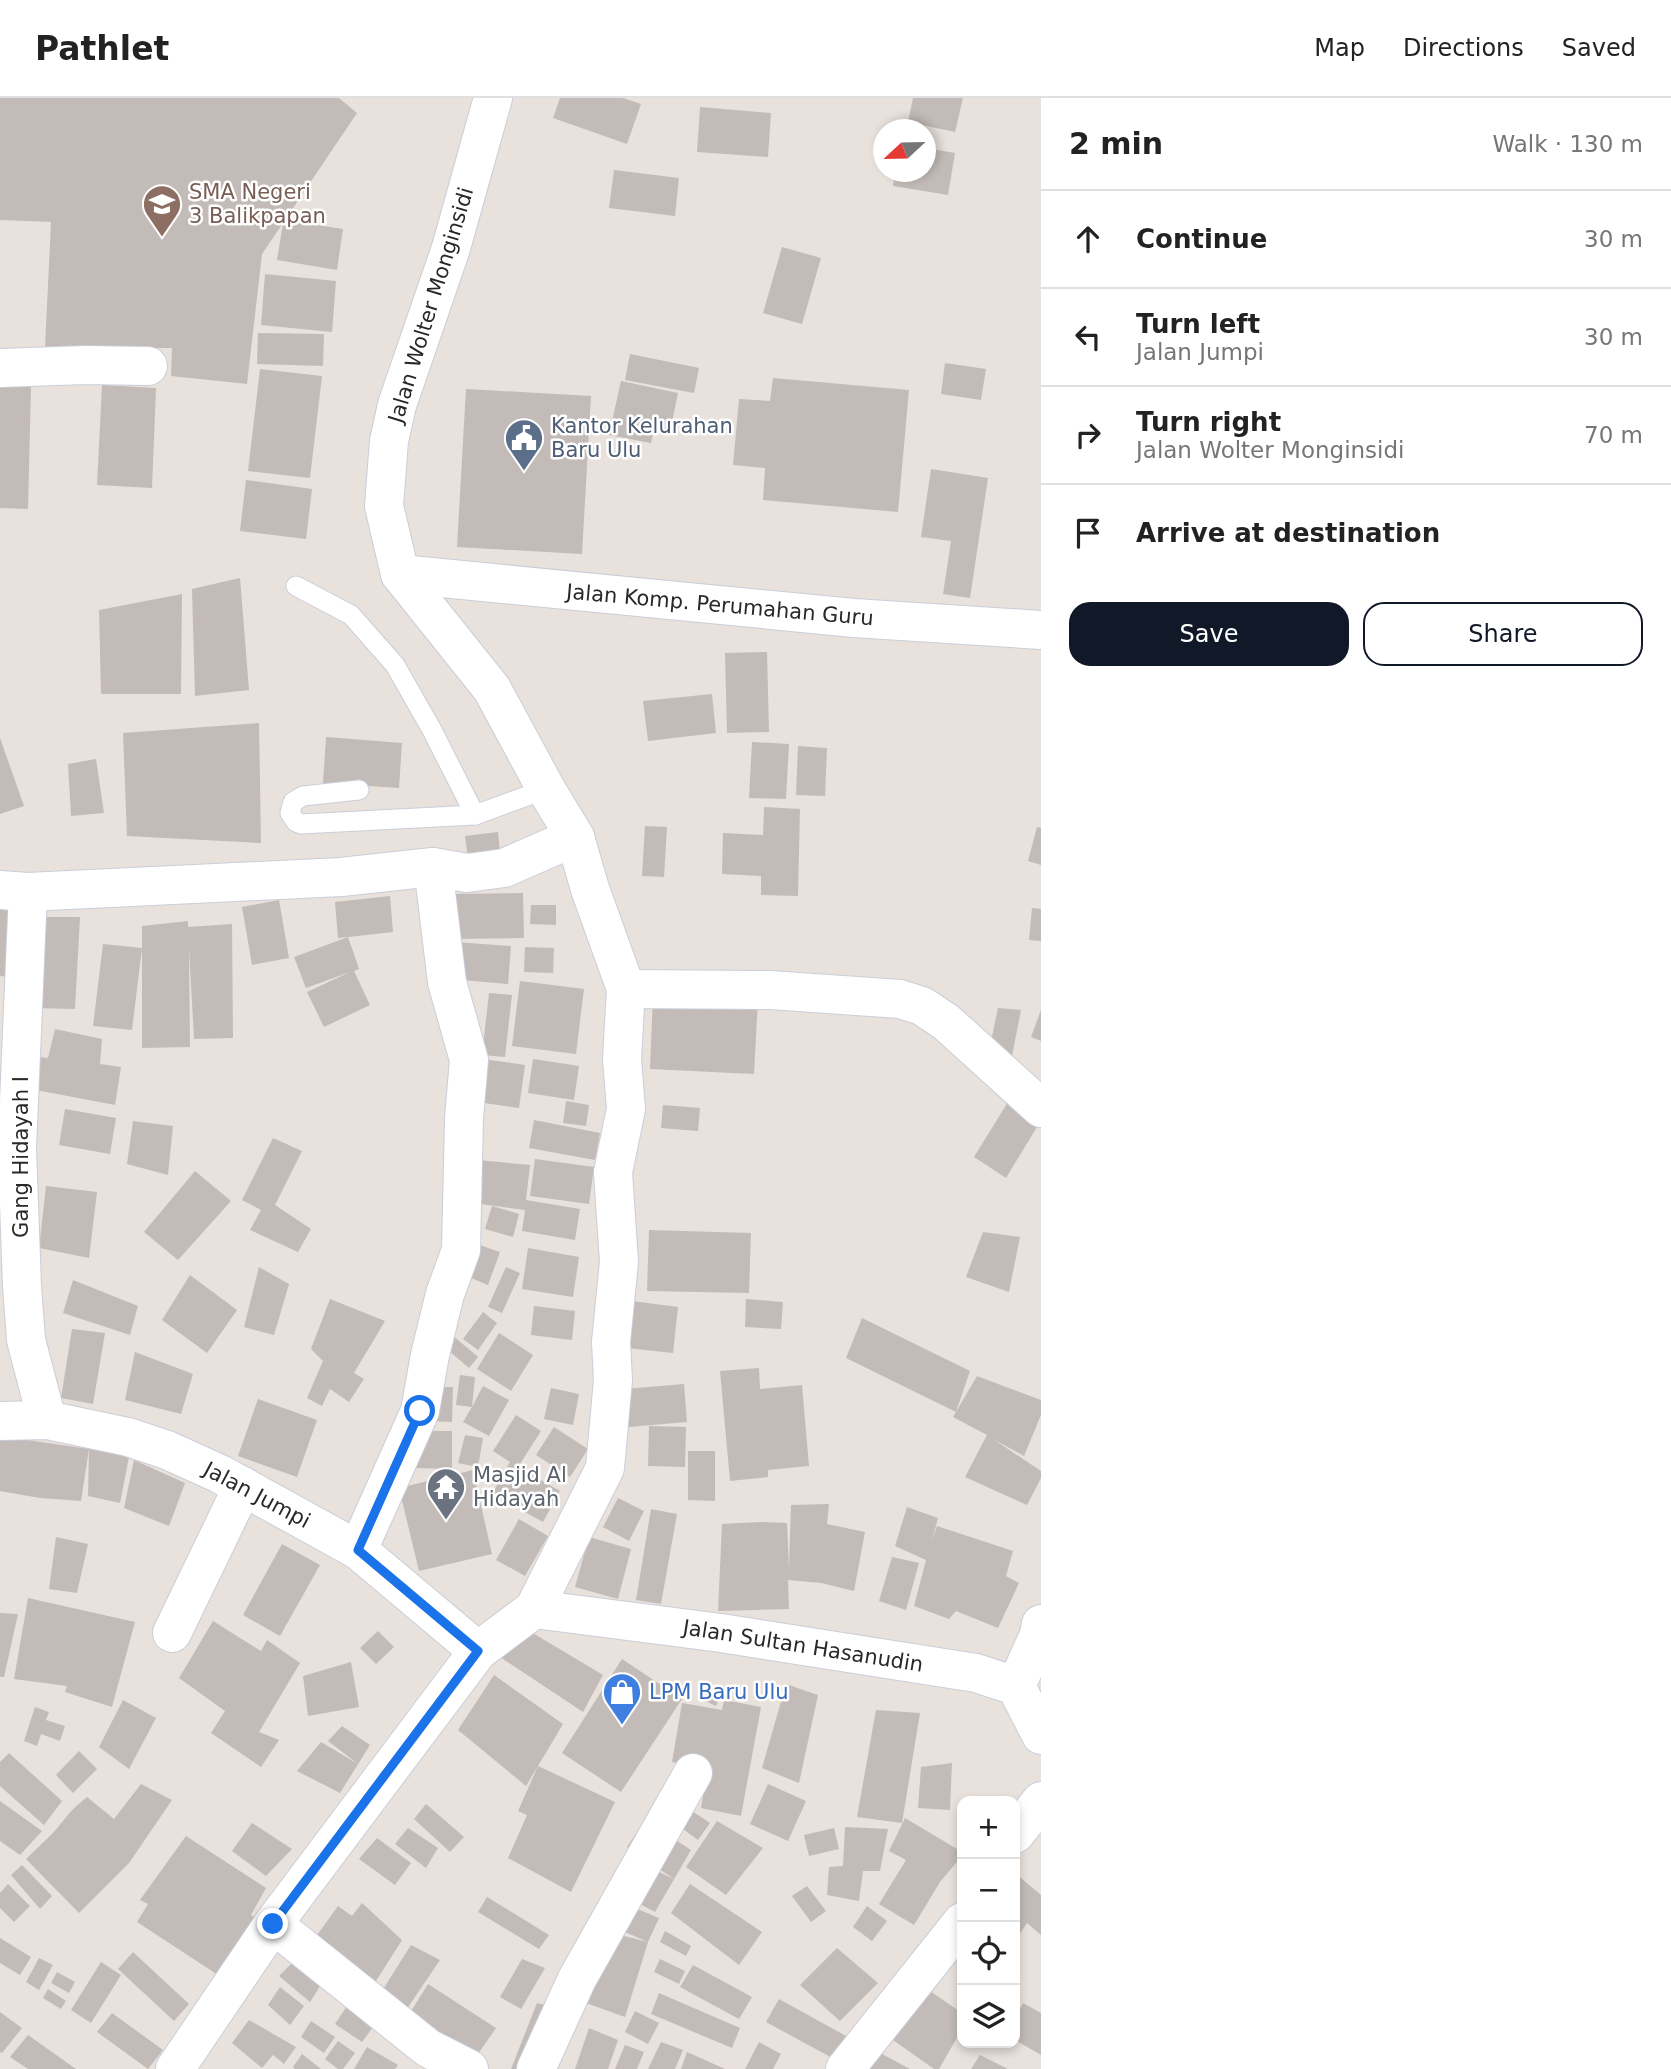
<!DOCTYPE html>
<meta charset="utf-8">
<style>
:root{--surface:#fff;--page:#f2f2f2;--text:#222;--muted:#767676;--line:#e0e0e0;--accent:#111827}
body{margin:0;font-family:"DejaVu Sans",sans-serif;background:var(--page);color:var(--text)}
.controls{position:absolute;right:21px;bottom:21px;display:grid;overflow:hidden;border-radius:14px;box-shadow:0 4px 10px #0003}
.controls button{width:63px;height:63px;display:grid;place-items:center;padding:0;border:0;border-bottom:2px solid var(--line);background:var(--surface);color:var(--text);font:35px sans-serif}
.compass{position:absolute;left:873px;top:21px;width:63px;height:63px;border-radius:50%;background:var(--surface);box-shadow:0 4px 10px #0003;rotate:248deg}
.stop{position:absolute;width:21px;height:21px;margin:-16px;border:5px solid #1a73e8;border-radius:50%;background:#fff}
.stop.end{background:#1a73e8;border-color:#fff;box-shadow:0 2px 7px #0008}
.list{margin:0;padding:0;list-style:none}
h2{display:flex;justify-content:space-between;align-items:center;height:91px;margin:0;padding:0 28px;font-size:30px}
h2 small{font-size:23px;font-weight:400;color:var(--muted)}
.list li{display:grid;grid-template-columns:46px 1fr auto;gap:21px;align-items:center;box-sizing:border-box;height:98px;padding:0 28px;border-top:2px solid var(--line)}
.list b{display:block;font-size:26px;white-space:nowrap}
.list p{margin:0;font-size:23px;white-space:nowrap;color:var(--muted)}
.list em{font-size:23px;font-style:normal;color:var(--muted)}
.actions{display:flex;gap:14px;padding:21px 28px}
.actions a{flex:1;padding:16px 0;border:2px solid var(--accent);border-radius:21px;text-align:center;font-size:24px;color:var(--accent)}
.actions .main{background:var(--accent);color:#fff}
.icon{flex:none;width:38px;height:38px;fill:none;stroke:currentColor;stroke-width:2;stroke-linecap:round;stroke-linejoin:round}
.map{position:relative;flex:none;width:1041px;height:1971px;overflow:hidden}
header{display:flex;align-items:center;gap:42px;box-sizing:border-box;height:98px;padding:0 35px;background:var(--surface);border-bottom:2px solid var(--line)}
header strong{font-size:33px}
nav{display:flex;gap:38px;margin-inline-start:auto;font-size:24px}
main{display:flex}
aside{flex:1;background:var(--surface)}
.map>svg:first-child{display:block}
</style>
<header>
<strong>Pathlet</strong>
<nav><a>Map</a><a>Directions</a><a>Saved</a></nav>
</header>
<main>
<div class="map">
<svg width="1041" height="1971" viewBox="0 0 1041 1971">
<rect width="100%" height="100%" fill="#e9e1db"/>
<!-- building -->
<g fill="#c2bbb8">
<polygon points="0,0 339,0 357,15 285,122 343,131 337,172 277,162 283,125 262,156 247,286 171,278 172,250 45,250 51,124 0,122"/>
<polygon points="560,0 623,0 641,6 627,46 553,20"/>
<polygon points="913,0 963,0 955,34 908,24"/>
<polygon points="700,9 771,15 768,59 697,54"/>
<polygon points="926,50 955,55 948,97 893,88 895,74 926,74"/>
<polygon points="614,72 679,80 675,118 609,110"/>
<polygon points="782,149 821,160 802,226 763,215"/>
<polygon points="265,176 336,183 332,234 261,227"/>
<polygon points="258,235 324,236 323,268 257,266"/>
<polygon points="630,256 699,270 694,295 625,282"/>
<polygon points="945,265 986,271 981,302 941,296"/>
<polygon points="260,271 322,278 310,380 248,373"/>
<polygon points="773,280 909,292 898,414 763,402 765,370 733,367 739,301 770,303"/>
<polygon points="621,283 678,295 670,334 654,331 651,345 609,337"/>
<polygon points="102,287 156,290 152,390 97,387"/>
<polygon points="0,288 31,289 28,411 0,410"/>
<polygon points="466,291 591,298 582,456 457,449"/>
<polygon points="931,371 988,380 970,500 943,496 951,443 921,439"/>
<polygon points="246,382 312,391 306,441 240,433"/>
<polygon points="240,480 249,592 195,598 192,491"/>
<polygon points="182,496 181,596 101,596 99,512"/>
<polygon points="767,554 769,634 727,635 725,555"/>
<polygon points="712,596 716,635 648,643 643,603"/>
<polygon points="259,625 261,745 127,738 123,635"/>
<polygon points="326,639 402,645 399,690 323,685"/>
<polygon points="0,640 24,708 0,716"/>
<polygon points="752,644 789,646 786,701 749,700"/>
<polygon points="798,648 827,650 825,698 796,697"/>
<polygon points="96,661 104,715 71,718 68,666"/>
<polygon points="764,709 800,711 798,798 761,797 761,778 722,776 723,735 763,737"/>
<polygon points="645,728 667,729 664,779 642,778"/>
<polygon points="1037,729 1041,730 1041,767 1028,763"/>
<polygon points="498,734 501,765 469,769 465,738"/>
<polygon points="523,795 524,840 447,841 446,796"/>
<polygon points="390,798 393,834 348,839 359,871 354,873 370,907 324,929 307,894 350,874 306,890 294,859 348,839 338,840 335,804"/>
<polygon points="279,802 289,860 252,867 242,809"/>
<polygon points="531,807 556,807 556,827 530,826"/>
<polygon points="0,810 13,810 10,879 0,878"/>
<polygon points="1032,810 1041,811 1041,843 1029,842"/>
<polygon points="43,819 80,819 75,911 35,910"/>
<polygon points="188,823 188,829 232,826 233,940 194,941 189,850 190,949 142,950 142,850 132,932 93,928 103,846 142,850 142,828"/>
<polygon points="455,844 511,848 508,886 451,881"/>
<polygon points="525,849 554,850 553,875 524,874"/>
<polygon points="520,883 584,891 576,956 512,948"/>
<polygon points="489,895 512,897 505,959 482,957"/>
<polygon points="653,897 758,902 754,976 650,971"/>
<polygon points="998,910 1021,912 1011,963 989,953"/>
<polygon points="1041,912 1041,943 1031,939"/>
<polygon points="55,931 102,941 100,966 121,969 115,1007 36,992 40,959 48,960"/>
<polygon points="483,961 525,967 519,1010 477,1004"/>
<polygon points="533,961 579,968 574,1002 528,995"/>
<polygon points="566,1003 589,1007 586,1028 563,1025"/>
<polygon points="1008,1004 1040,1024 1006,1080 974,1059"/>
<polygon points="663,1007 700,1010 698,1033 661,1030"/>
<polygon points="65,1011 116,1020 110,1056 59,1047"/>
<polygon points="534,1022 600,1035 595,1062 529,1050"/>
<polygon points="133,1023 173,1028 168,1077 127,1066"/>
<polygon points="273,1040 302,1053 275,1107 311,1131 298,1154 250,1132 261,1112 242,1102"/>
<polygon points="535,1061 594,1069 589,1106 530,1098"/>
<polygon points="477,1062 530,1067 526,1102 580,1111 575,1142 522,1133 525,1112 473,1105"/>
<polygon points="195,1073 231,1103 178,1162 144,1134"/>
<polygon points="46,1088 97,1094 89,1160 39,1150"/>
<polygon points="492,1108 519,1116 513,1139 485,1131"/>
<polygon points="649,1132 751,1135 749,1195 647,1193"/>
<polygon points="983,1134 1020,1139 1009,1194 966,1179"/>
<polygon points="471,1144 500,1154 488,1187 459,1175"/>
<polygon points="528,1150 579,1159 573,1199 522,1191"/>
<polygon points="259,1169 289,1186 274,1237 244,1229"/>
<polygon points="506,1169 520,1175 502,1215 488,1209"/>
<polygon points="190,1177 237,1212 207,1255 162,1222"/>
<polygon points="73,1182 138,1208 130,1237 63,1215"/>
<polygon points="330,1201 385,1223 354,1275 364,1281 349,1304 330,1291 322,1308 307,1300 323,1263 311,1251"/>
<polygon points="746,1201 783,1204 781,1231 745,1229"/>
<polygon points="632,1203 678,1209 673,1255 627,1250"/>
<polygon points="534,1208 575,1213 572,1242 531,1237"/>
<polygon points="483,1214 497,1225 478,1252 463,1241"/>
<polygon points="862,1220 970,1273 956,1314 846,1260"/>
<polygon points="72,1231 105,1235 93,1306 61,1300"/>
<polygon points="499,1235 533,1257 511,1293 477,1271"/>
<polygon points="451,1236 478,1259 469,1270 442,1247"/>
<polygon points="135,1254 193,1276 181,1316 125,1302"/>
<polygon points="759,1270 760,1291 802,1287 809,1368 768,1372 768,1379 730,1383 720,1273"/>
<polygon points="460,1277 475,1279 472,1309 483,1288 509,1302 489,1338 463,1324 472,1309 456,1307"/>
<polygon points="977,1278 1041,1302 1041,1317 1024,1358 993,1341 1041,1373 1041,1380 1027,1407 965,1379 987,1337 953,1319"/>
<polygon points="684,1286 687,1324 629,1329 625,1291"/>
<polygon points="431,1289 453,1289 452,1324 430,1323"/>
<polygon points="551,1290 579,1296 573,1327 544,1321"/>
<polygon points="258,1301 317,1322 297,1379 238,1358"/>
<polygon points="516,1317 541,1333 518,1369 560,1393 543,1424 492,1396 510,1364 493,1353"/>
<polygon points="649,1328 686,1329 685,1369 648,1368"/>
<polygon points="554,1329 588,1351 570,1379 536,1357"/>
<polygon points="416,1333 452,1333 452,1371 415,1370"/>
<polygon points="465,1337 483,1340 478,1369 458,1365"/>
<polygon points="0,1338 89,1351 81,1403 40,1400 0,1393"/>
<polygon points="89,1351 129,1359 120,1405 88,1398"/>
<polygon points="688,1353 715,1353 715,1403 688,1402"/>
<polygon points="134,1362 185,1385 169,1428 124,1410"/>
<polygon points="473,1372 492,1456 419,1473 399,1390"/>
<polygon points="618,1400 644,1413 629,1443 603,1429"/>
<polygon points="829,1406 827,1426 865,1434 854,1493 821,1485 788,1482 789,1511 718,1513 722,1426 760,1424 787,1425 789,1470 791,1407"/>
<polygon points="907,1409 938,1420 932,1443 937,1428 1013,1453 1006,1478 1019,1485 998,1530 956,1513 949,1521 914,1508 926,1462 895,1448"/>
<polygon points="651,1411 677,1416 661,1506 636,1502"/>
<polygon points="519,1421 548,1438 525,1478 496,1462"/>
<polygon points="56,1439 88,1446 77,1495 49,1491"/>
<polygon points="589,1439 631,1451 618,1501 575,1489"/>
<polygon points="282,1446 320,1467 280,1538 243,1517"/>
<polygon points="892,1459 919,1465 906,1512 879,1503"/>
<polygon points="28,1500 135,1524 112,1609 65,1594 67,1588 14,1581"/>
<polygon points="0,1515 18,1516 4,1579 0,1579"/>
<polygon points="213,1523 261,1553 267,1542 300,1565 259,1634 279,1642 261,1669 211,1635 225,1613 179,1580"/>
<polygon points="521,1528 603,1577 583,1614 500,1559"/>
<polygon points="378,1533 394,1549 376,1566 360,1550"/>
<polygon points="622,1561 682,1601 621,1694 562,1655"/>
<polygon points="351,1564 359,1609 308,1618 303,1578"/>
<polygon points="494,1577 563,1626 526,1688 458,1632"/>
<polygon points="706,1586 722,1594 716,1608 699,1600"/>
<polygon points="786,1586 818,1597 799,1685 762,1670"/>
<polygon points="123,1602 156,1620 129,1671 99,1649"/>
<polygon points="724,1602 761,1609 741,1718 701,1710 708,1670 672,1664 682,1605 722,1612"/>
<polygon points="35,1609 49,1614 46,1622 65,1628 60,1643 41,1636 37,1648 24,1643"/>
<polygon points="876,1612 920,1615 902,1725 857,1719"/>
<polygon points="342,1628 370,1647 340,1695 297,1673 321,1644 358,1666 328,1643"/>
<polygon points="79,1653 97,1671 73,1695 56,1677"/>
<polygon points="9,1655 62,1703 44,1727 0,1688 0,1664"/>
<polygon points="952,1665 950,1712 918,1710 921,1669"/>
<polygon points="538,1668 615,1704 571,1794 508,1760 527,1717 518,1713"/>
<polygon points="141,1686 172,1702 129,1765 79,1815 26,1761 53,1735 73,1711 87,1699 114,1721"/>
<polygon points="768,1686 806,1703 788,1743 750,1726"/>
<polygon points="0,1703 42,1733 20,1757 0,1743"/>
<polygon points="426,1706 464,1739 450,1754 414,1721"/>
<polygon points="683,1707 710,1725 698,1742 672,1723"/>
<polygon points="905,1720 962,1754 962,1758 940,1784 914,1827 879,1806 906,1762 889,1753"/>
<polygon points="645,1722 691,1752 655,1814 610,1790 625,1758 674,1781 627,1749"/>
<polygon points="717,1723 763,1750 726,1797 686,1769"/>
<polygon points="252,1725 292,1751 266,1778 232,1753"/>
<polygon points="845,1729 888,1731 880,1773 863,1773 859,1803 827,1797 829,1769 843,1768"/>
<polygon points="408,1730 438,1750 426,1770 395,1746"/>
<polygon points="834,1730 839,1751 809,1758 804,1737"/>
<polygon points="186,1738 266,1790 251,1817 257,1821 218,1877 137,1824 148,1806 140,1802"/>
<polygon points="377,1740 411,1765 395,1787 359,1761"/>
<polygon points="22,1767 52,1798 40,1811 11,1777"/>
<polygon points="1015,1775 1041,1797 1041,1837 1027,1825 1015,1843"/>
<polygon points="8,1786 30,1808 14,1824 0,1810 0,1795"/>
<polygon points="690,1786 762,1834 739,1867 671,1815"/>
<polygon points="807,1788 826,1813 811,1824 792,1798"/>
<polygon points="604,1797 659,1820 648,1844 625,1919 575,1901 600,1832 648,1844 597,1822"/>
<polygon points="487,1799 549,1837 539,1851 478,1814"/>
<polygon points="362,1805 402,1842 367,1897 310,1847 338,1808 352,1818"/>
<polygon points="867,1808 887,1823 872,1843 853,1829"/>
<polygon points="665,1833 691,1848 686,1858 660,1844"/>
<polygon points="0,1840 31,1859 20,1877 0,1865"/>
<polygon points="411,1847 440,1862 402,1918 375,1904"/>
<polygon points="837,1850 878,1885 840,1923 800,1887"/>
<polygon points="133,1854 189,1906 174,1923 118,1871"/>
<polygon points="301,1856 327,1877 310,1904 279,1878"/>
<polygon points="39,1860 53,1867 39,1892 26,1884"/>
<polygon points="522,1861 545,1870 521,1911 500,1899"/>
<polygon points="660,1861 685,1873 679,1886 654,1874"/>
<polygon points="101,1864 121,1877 91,1925 71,1912"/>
<polygon points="693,1867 752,1899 739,1921 680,1889"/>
<polygon points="57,1874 75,1884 69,1895 51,1885"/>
<polygon points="428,1886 496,1930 471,1966 403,1926"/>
<polygon points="280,1889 304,1908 290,1927 268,1907"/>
<polygon points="924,1889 962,1915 962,1931 939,1971 934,1971 893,1942"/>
<polygon points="48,1891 66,1903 61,1911 43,1900"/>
<polygon points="659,1895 740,1930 732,1950 651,1916"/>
<polygon points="779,1901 846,1938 834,1961 766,1924"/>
<polygon points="349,1905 376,1925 362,1944 335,1926"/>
<polygon points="537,1905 570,1913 534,1971 511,1971"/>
<polygon points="1023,1905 1041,1915 1041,1957 1015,1942 1015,1920"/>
<polygon points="635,1913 659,1925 648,1946 625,1934"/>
<polygon points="0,1914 22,1930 2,1955 0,1954"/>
<polygon points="112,1915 163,1952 148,1971 97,1934"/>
<polygon points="249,1922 296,1949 284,1966 273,1957 262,1970 232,1945"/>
<polygon points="311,1923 335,1939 324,1955 301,1939"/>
<polygon points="589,1930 618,1942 608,1971 575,1971"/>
<polygon points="28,1937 76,1971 28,1971 10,1959"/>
<polygon points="338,1943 355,1955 343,1971 338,1971 325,1961"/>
<polygon points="661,1944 683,1952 675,1971 648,1971"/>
<polygon points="759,1944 781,1956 773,1971 745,1971"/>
<polygon points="625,1947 644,1954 637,1971 615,1971"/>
<polygon points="367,1949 398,1967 395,1971 354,1971"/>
<polygon points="869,1949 910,1971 859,1971"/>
<polygon points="687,1954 725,1971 681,1971"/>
<polygon points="302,1956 321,1971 295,1971 293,1969"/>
<polygon points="980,1957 1008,1971 971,1971"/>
</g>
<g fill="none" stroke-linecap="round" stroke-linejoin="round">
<!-- lane casing -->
<g stroke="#c9ced9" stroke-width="21">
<g id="lane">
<polyline points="296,488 351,517 395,567 432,632 475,717"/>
<polyline points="359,692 303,698 293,704 290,715 296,724 301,726 475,717 546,691"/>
</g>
</g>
<!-- street casing -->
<g stroke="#c9ced9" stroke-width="40">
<g id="street">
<polyline points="0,270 85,267 148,268"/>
<polyline points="400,476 854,520 1041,532"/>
<polyline points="0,792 28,794 341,779 433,769 467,775 504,770 575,739"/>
<polyline points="28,794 17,1050 22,1188 26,1242 47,1322"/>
<polyline points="626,891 770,892 900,901 922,908 946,924 1041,1010"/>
<polyline points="358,1452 420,1313 430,1257 445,1196 461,1152 464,1020 469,962 447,884 433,769"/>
<polyline points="534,1511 721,1535 976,1575 1016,1588 1041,1637"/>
<polyline points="172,1535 243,1388"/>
<polyline points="1016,1588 1039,1537 1041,1526"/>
<polyline points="1015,1736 1041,1703"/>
<polyline points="273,1826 428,1950 469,1971"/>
<polyline points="536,1971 577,1881 693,1675"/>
<polyline points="845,1971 962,1824"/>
</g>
</g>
<!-- secondary casing -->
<g stroke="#c9ced9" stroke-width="40">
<g id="secondary">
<polyline points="0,1323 47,1322 128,1339 167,1352 220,1376 358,1452 478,1553"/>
<polyline points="175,1971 273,1826 478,1553 534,1511 605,1370 613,1282 611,1244 619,1164 613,1074 626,1011 622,961 626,891 590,791 575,739 546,691 492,591 400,476 384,408 389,343 397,307 451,150 493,0"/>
</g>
</g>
<!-- lane -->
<use href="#lane" stroke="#fff" stroke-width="19"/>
<!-- street -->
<use href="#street" stroke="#fff" stroke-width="38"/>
<!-- secondary -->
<use href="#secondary" stroke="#fff" stroke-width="38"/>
</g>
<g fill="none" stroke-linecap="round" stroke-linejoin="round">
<!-- route -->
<polyline stroke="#1a73e8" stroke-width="9" points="273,1826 478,1553 358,1452 420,1313"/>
</g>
<!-- icons -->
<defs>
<g id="school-pin" transform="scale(2.0125)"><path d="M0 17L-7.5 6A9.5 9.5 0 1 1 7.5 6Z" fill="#8d6e63" stroke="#fff"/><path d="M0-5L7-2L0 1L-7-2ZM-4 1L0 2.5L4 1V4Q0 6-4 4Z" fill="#fff"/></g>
<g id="civic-pin" transform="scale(2.0125)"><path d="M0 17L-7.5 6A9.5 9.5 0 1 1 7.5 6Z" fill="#5c6f8a" stroke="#fff"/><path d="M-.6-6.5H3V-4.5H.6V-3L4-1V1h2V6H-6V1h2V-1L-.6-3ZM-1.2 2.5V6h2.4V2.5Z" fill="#fff"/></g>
<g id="temple-pin" transform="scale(2.0125)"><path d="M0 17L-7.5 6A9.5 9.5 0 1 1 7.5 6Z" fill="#6b7280" stroke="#fff"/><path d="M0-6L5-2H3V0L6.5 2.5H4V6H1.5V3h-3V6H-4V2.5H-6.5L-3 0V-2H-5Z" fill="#fff"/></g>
<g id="shop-pin" transform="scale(2.0125)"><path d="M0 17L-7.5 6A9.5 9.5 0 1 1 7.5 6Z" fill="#3f7fe0" stroke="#fff"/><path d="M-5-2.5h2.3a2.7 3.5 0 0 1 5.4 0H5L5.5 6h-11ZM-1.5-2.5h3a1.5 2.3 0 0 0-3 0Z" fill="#fff"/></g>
</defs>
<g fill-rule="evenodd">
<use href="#school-pin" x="162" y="106"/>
<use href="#civic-pin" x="524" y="340"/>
<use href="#temple-pin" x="446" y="1389"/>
<use href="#shop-pin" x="622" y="1594"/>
</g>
<g text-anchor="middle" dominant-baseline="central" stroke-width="5" stroke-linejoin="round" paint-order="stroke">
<!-- education labels -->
<g font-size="21" fill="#785e54" stroke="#fff" text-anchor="start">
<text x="189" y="94">SMA Negeri<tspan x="189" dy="24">3 Balikpapan</tspan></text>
</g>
<!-- street labels -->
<g font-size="21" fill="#282828" stroke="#fff">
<text transform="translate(431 207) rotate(-73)">Jalan Wolter Monginsidi</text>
<text transform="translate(720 507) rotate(5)">Jalan Komp. Perumahan Guru</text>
<text transform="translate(21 1059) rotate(-90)">Gang Hidayah I</text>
<text transform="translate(257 1397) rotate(28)">Jalan Jumpi</text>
<text transform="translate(803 1548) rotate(9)">Jalan Sultan Hasanudin</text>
</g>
<!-- service labels -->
<g font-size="21" fill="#4e5e75" stroke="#fff" text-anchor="start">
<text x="551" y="328">Kantor Kelurahan<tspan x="551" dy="24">Baru Ulu</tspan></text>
</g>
<!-- worship labels -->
<g font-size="21" fill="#5b616d" stroke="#fff" text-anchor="start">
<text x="473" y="1377">Masjid Al<tspan x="473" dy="24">Hidayah</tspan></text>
</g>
<!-- shop labels -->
<g font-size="21" fill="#366cbe" stroke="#fff" text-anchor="start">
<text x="649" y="1594">LPM Baru Ulu</text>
</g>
</g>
</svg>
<div class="controls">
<button>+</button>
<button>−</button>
<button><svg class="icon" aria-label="locate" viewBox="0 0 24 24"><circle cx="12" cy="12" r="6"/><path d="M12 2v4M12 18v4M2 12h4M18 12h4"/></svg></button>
<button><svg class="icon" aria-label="layers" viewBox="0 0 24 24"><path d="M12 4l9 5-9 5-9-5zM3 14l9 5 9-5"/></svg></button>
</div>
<svg class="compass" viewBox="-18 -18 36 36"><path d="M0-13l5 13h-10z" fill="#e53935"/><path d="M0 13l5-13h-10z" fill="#767676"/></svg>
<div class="stop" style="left:420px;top:1313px"></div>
<div class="stop end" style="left:273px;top:1826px"></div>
</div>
<aside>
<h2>2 min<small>Walk · 130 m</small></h2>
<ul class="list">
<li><svg class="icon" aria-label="ahead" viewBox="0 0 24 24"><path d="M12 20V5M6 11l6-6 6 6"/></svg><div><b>Continue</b></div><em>30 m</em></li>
<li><svg class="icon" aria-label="left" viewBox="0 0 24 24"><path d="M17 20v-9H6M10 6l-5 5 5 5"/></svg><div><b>Turn left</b><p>Jalan Jumpi</p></div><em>30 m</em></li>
<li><svg class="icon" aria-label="right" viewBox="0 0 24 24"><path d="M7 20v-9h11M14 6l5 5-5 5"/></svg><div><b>Turn right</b><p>Jalan Wolter Monginsidi</p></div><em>70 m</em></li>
<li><svg class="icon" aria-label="arrive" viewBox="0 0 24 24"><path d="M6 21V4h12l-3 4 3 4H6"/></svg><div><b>Arrive at destination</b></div></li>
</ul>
<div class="actions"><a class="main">Save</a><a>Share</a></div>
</aside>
</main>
